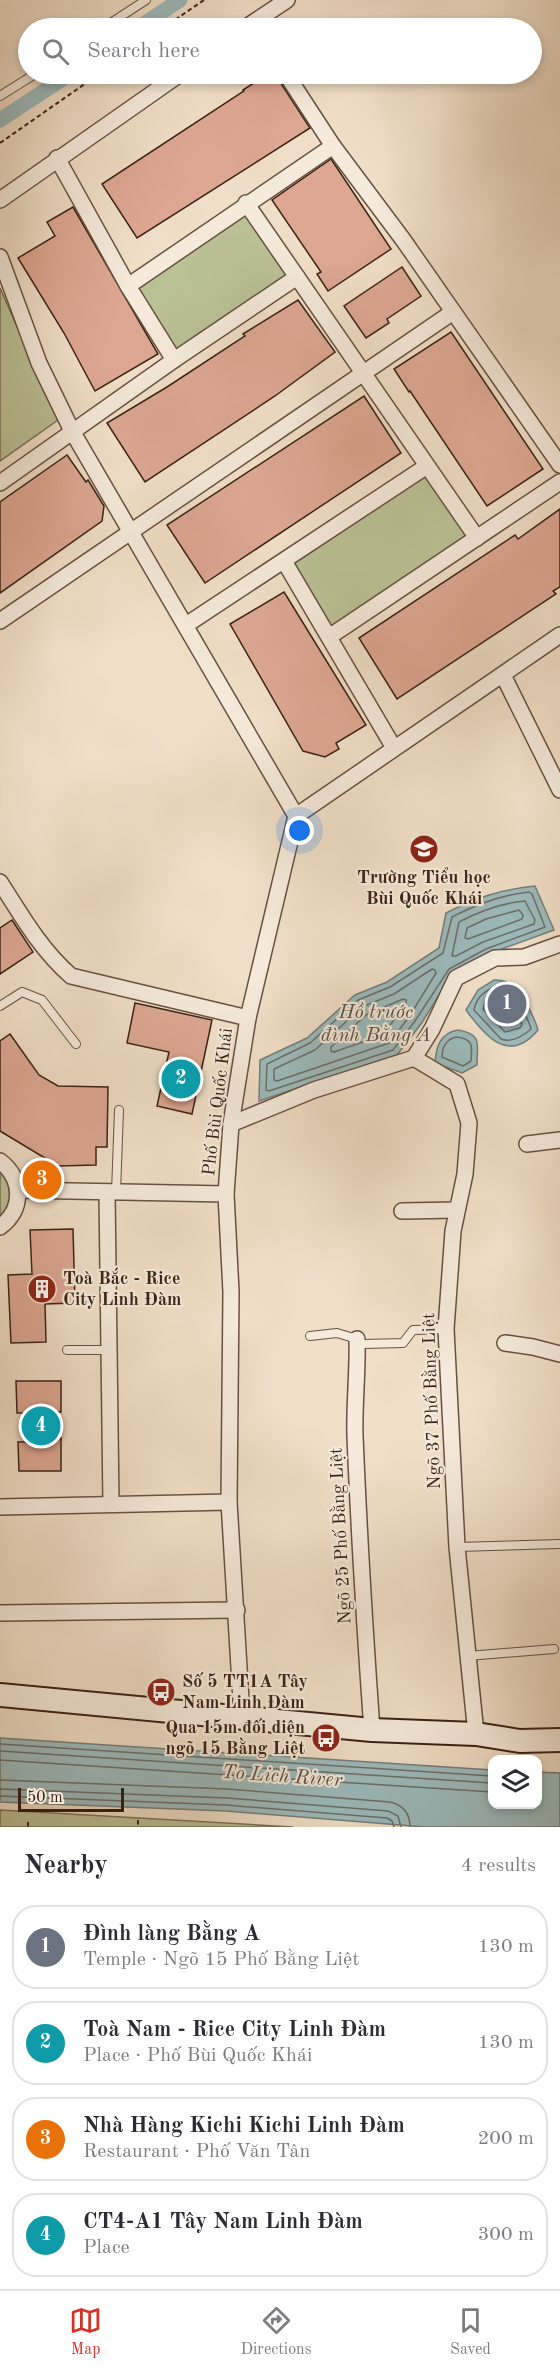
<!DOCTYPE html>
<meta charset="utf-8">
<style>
:root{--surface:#fff;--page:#f2f2f3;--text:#2b2b33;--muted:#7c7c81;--line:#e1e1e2;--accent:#d93025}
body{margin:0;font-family:"Old Standard TT",serif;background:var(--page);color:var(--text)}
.controls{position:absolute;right:18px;bottom:18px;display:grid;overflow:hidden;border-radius:12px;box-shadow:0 3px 9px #0003}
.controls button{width:54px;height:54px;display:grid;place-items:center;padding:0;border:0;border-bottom:2px solid var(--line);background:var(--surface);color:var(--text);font:30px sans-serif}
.scale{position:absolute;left:18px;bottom:15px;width:106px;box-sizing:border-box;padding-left:6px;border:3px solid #3b2215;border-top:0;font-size:16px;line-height:21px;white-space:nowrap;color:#3b2215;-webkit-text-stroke:4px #f5eadb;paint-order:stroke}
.you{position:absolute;left:300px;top:831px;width:21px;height:21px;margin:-15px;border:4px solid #fff;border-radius:50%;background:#1a73e8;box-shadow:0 0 0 9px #1a73e833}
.badge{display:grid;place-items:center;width:39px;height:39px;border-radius:50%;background:var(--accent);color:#fff;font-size:20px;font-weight:700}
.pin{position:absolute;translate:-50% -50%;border:3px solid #fff;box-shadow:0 2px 6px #0006}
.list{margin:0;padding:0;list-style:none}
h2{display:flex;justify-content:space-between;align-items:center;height:78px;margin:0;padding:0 24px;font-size:26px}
h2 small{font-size:20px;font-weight:400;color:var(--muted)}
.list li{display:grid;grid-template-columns:39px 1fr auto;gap:18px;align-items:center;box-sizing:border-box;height:84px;margin:0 12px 12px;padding:0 12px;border:2px solid var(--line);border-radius:24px}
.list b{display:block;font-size:22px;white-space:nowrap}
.list p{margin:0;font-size:20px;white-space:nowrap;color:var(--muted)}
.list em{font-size:20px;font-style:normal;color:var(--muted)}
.icon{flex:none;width:33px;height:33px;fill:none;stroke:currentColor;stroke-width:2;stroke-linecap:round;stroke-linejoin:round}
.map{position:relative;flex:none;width:560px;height:1827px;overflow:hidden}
.search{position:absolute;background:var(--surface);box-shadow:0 3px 9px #0003;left:18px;right:18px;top:18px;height:66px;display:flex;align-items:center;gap:15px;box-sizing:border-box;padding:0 21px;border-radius:33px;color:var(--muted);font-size:22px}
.sheet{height:462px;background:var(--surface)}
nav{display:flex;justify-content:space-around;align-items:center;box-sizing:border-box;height:84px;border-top:2px solid var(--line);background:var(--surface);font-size:16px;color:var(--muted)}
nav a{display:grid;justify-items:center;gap:3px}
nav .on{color:var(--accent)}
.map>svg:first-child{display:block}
</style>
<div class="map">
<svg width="560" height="1827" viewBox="0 0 560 1827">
<rect width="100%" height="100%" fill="#f0dfc8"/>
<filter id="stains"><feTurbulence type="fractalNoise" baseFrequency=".00333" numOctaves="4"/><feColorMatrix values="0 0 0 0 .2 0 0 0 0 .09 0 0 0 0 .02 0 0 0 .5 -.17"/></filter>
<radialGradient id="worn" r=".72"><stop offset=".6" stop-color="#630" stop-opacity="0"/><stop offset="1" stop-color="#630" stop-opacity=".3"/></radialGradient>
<!-- green -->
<g fill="#bac195" stroke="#7a7255" stroke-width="1.5">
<polygon points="246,203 297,277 174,360 128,286"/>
<polygon points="0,288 58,420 0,461"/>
<polygon points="427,466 477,538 329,637 284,561"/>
<polygon points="0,1161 18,1190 0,1227"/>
<polygon points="0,1810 293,1827 0,1827"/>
</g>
<!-- water -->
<g fill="#9cbbbd" stroke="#757e7a" stroke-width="1.5">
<path d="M535,886L554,930L488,954L452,974L421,1024L397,1055L259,1101L260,1060L307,1038L355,995L387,982L439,948L446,913C478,897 499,890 535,886Z"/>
<path d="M494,980C499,980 505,981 509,983C520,989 535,1018 538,1030C509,1065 485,1036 466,1010L478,990Z"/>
<path d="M458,1030C483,1034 477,1045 477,1065L462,1073L435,1063C436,1047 440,1033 458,1030Z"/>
<polygon points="0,1738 492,1770 492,1804 538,1804 538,1772 560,1773 560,1827 425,1827 226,1811 0,1802"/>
</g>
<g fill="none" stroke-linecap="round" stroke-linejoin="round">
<!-- shore -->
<g stroke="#6c6e69" stroke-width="1.5">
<path d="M529,892L532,894L545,927L486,949L449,969L415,1021L393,1050L269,1091L266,1090L267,1064L310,1043L358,1000L390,987L443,953L452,917C477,904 501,895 529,892Z"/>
<path d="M525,901L535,920L534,924L483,942L456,956H452L459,922C480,911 501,903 525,901Z"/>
<polygon points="519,910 523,915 522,919 468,939 465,938 467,928 486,919"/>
<polygon points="432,969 435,970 436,973 409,1017 389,1043 277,1081 274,1080 274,1069 315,1050 362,1007 394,994"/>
<path d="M495,987C498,987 502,986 505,988C513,991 529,1020 531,1029C523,1036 512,1043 501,1039L474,1010C476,998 484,991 495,987Z"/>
<path d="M497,994C509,996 516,1014 522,1024L520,1028L505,1032L483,1009L485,1002Z"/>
<polygon points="403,999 406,1000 406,1003 383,1035 334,1052 331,1051 331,1047 366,1015"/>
<path d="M457,1037C474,1039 472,1047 471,1061L463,1066L442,1057C442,1047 447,1038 457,1037Z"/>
<polyline points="0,1744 492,1776"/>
<polyline points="0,1751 492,1783"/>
<polyline points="0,1760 492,1792"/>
<path d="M0,1780L227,1789L390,1802C403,1805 410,1813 410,1827"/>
<polyline points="0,1789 227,1798 388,1811 398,1816 401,1827"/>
<polyline points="0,1796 226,1805 387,1818 392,1821 394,1827"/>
</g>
<!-- canal -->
<g stroke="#9cbbbd" stroke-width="15">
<polyline points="138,28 180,0"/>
<polyline points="0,120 70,74"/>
</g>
</g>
<!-- building -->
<g fill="#dda792" stroke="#3b2215" stroke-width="1.5">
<polygon points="268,74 276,74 278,79 310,128 137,238 102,184 244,91 243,90"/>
<polygon points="331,159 391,249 328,291 317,274 321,272 272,200"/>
<polygon points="73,207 158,354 95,391 64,333 18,258 55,236 47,222"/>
<polygon points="402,267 421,296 387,319 389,323 366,338 344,306"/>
<polygon points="298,300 335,352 275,396 145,482 107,423 167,387 245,336 243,334"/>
<polygon points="451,332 543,469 487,506 410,391 409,392 394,369"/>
<polygon points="364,396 401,453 205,583 167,525"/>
<polygon points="67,455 86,482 88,480 104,506 102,521 0,593 0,502"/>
<polygon points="560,509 560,587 553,591 556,594 397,699 359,638 515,535 518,539"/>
<polygon points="284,592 366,725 336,743 339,749 325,757 303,751 230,624"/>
<polygon points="12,920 33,952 0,974 0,928"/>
<polygon points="135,1003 212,1020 192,1114 157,1106 169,1052 127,1043"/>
<polygon points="10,1034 39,1075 58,1086 108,1087 107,1147 96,1147 96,1165 58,1166 0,1131 0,1041"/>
<polygon points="73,1229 75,1303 45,1304 46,1342 11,1343 8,1275 32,1274 30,1230"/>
<polygon points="16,1381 61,1381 61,1412 53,1412 53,1438 61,1438 61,1471 19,1471 18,1442 29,1442 28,1413 17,1413"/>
</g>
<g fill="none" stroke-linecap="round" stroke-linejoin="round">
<!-- lane casing -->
<g stroke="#685142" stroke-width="10">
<g id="lane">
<polyline points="103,28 146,0"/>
<polyline points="0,96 35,74"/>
<polyline points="0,1006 22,992 42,1000 76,1044"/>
<polyline points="116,1192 119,1110"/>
<polyline points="310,1336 337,1333 357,1339 363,1344 403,1343 413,1330 446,1329"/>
<polyline points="67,1350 110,1350"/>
<polyline points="457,1547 560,1544"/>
<polyline points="468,1656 554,1649"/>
</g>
</g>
<!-- street casing -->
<g stroke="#685142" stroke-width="18">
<g id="street">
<polyline points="245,28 287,0"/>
<polyline points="286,74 333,146 404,241 560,465"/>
<polyline points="57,158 128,286 174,360"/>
<polyline points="0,200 180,74"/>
<polyline points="246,203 477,538"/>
<polyline points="0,257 39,363 72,431 296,816"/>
<polyline points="128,286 333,146"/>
<polyline points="0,483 174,360 297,277"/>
<polyline points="284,561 394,748"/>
<polyline points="0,621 453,312"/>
<polyline points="186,625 427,466"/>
<polyline points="329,637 560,482"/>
<polyline points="503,675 560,790"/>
<path d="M0,882C21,915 41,950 71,976L248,1018"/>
<polyline points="414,1058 457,1084 469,1123 465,1174 453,1231 446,1329 457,1547 476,1734"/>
<polyline points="231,1124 314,1090 414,1058 432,1029 456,978 495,958 524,957 560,944"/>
<polyline points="527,1144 560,1140"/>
<path d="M0,1161C23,1179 24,1209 0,1227"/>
<polyline points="18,1190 226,1194"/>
<polyline points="107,1192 111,1504"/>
<polyline points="402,1211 457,1210"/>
<path d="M357,1339C358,1372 354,1404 355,1436C359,1534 365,1632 372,1730"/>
<polyline points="505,1343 533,1347 560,1354"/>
<polyline points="0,1507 229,1502"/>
<polyline points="0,1613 237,1610"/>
<polyline points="242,1717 229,1502 231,1292 226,1194 231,1124 248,1018 296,816 560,635"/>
</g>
</g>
<!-- secondary casing -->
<g stroke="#3b2215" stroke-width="26">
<polyline id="secondary" points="0,1695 372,1730 476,1734 520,1741 560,1740"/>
</g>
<!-- path -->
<g stroke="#3b2215" stroke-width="2" stroke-dasharray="4.5 3" stroke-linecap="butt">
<polyline points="163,28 204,0"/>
<polyline points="0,143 99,74"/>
<polyline points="138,1820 138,1827"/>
<polyline points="28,1822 28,1827"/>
</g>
<!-- lane -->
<use href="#lane" stroke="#f5eadb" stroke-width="8"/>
<!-- street -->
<use href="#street" stroke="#f5eadb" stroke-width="15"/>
<!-- secondary -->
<use href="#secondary" stroke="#f5eadb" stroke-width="22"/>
</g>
<!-- icons -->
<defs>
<g id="school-disc" transform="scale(1.5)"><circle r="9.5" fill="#8f2418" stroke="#f5eadb"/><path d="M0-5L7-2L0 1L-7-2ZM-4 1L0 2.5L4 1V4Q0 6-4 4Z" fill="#fff"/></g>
<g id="building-disc" transform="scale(1.5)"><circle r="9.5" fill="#8f2418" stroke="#f5eadb"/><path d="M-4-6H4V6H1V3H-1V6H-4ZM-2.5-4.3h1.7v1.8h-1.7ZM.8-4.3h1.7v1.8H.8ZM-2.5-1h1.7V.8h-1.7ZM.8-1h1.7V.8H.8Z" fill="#fff"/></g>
<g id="bus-disc" transform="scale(1.5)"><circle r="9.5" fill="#8f2418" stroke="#f5eadb"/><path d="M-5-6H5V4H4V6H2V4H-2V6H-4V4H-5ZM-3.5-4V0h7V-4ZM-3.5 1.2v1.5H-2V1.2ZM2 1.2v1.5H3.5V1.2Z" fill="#fff"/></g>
</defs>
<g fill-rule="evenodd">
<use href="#school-disc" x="424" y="849"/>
<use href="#building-disc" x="42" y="1289"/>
<use href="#bus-disc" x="161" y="1692"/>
<use href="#bus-disc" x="326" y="1738"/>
</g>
<g text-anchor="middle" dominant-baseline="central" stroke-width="4.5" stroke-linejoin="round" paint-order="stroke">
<!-- poi labels -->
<g font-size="18" font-weight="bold" fill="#3b2215" stroke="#f5eadb" text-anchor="start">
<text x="424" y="878" text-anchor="middle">Trường Tiểu học<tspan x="424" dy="21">Bùi Quốc Khái</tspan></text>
<text x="63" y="1279">Toà Bắc - Rice<tspan x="63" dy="21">City Linh Đàm</tspan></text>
<text x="182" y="1682">Số 5 TT1A Tây<tspan x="182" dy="21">Nam Linh Đàm</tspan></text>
<text x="305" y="1728" text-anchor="end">Qua 15m đối diện<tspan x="305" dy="21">ngõ 15 Bằng Liệt</tspan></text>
</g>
<!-- street labels -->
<g font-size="18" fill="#3b2215" stroke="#f5eadb">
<text transform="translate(218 1102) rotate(-83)">Phố Bùi Quốc Khái</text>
<text transform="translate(432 1401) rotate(-92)">Ngõ 37 Phố Bằng Liệt</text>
<text transform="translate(341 1536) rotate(-93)">Ngõ 25 Phố Bằng Liệt</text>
</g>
<!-- water labels -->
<g font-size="20" font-style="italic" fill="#585047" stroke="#f5eadb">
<text x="376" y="1013">Hồ trước<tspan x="376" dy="23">đình Bằng A</tspan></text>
<text transform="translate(282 1777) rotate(4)">To Lich River</text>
</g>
</g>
<rect width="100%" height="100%" filter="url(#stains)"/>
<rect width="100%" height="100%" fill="url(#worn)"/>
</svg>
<div class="controls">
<button><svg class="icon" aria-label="layers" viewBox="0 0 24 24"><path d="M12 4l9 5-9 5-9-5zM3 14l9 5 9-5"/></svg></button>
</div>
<div class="scale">50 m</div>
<div class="you"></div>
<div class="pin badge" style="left:507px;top:1004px;background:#6b7280">1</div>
<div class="pin badge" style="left:181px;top:1079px;background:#0f9aa8">2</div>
<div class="pin badge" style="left:42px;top:1180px;background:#e8710a">3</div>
<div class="pin badge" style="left:41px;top:1426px;background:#0f9aa8">4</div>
<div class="search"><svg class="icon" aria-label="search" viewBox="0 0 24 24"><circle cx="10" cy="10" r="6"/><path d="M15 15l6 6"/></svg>Search here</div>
</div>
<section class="sheet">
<h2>Nearby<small>4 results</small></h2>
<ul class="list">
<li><span class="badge" style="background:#6b7280">1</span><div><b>Đình làng Bằng A</b><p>Temple · Ngõ 15 Phố Bằng Liệt</p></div><em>130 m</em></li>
<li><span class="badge" style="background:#0f9aa8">2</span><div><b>Toà Nam - Rice City Linh Đàm</b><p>Place · Phố Bùi Quốc Khái</p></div><em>130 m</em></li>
<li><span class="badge" style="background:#e8710a">3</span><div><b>Nhà Hàng Kichi Kichi Linh Đàm</b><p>Restaurant · Phố Văn Tân</p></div><em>200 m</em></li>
<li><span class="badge" style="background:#0f9aa8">4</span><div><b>CT4-A1 Tây Nam Linh Đàm</b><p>Place</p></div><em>300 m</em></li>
</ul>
</section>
<nav>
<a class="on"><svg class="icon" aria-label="map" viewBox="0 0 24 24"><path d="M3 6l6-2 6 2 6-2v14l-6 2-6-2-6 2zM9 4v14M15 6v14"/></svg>Map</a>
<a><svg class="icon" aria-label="directions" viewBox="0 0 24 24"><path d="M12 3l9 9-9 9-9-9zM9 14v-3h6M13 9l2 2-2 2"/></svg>Directions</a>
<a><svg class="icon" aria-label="saved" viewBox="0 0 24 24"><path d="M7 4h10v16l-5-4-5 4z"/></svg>Saved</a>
</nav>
